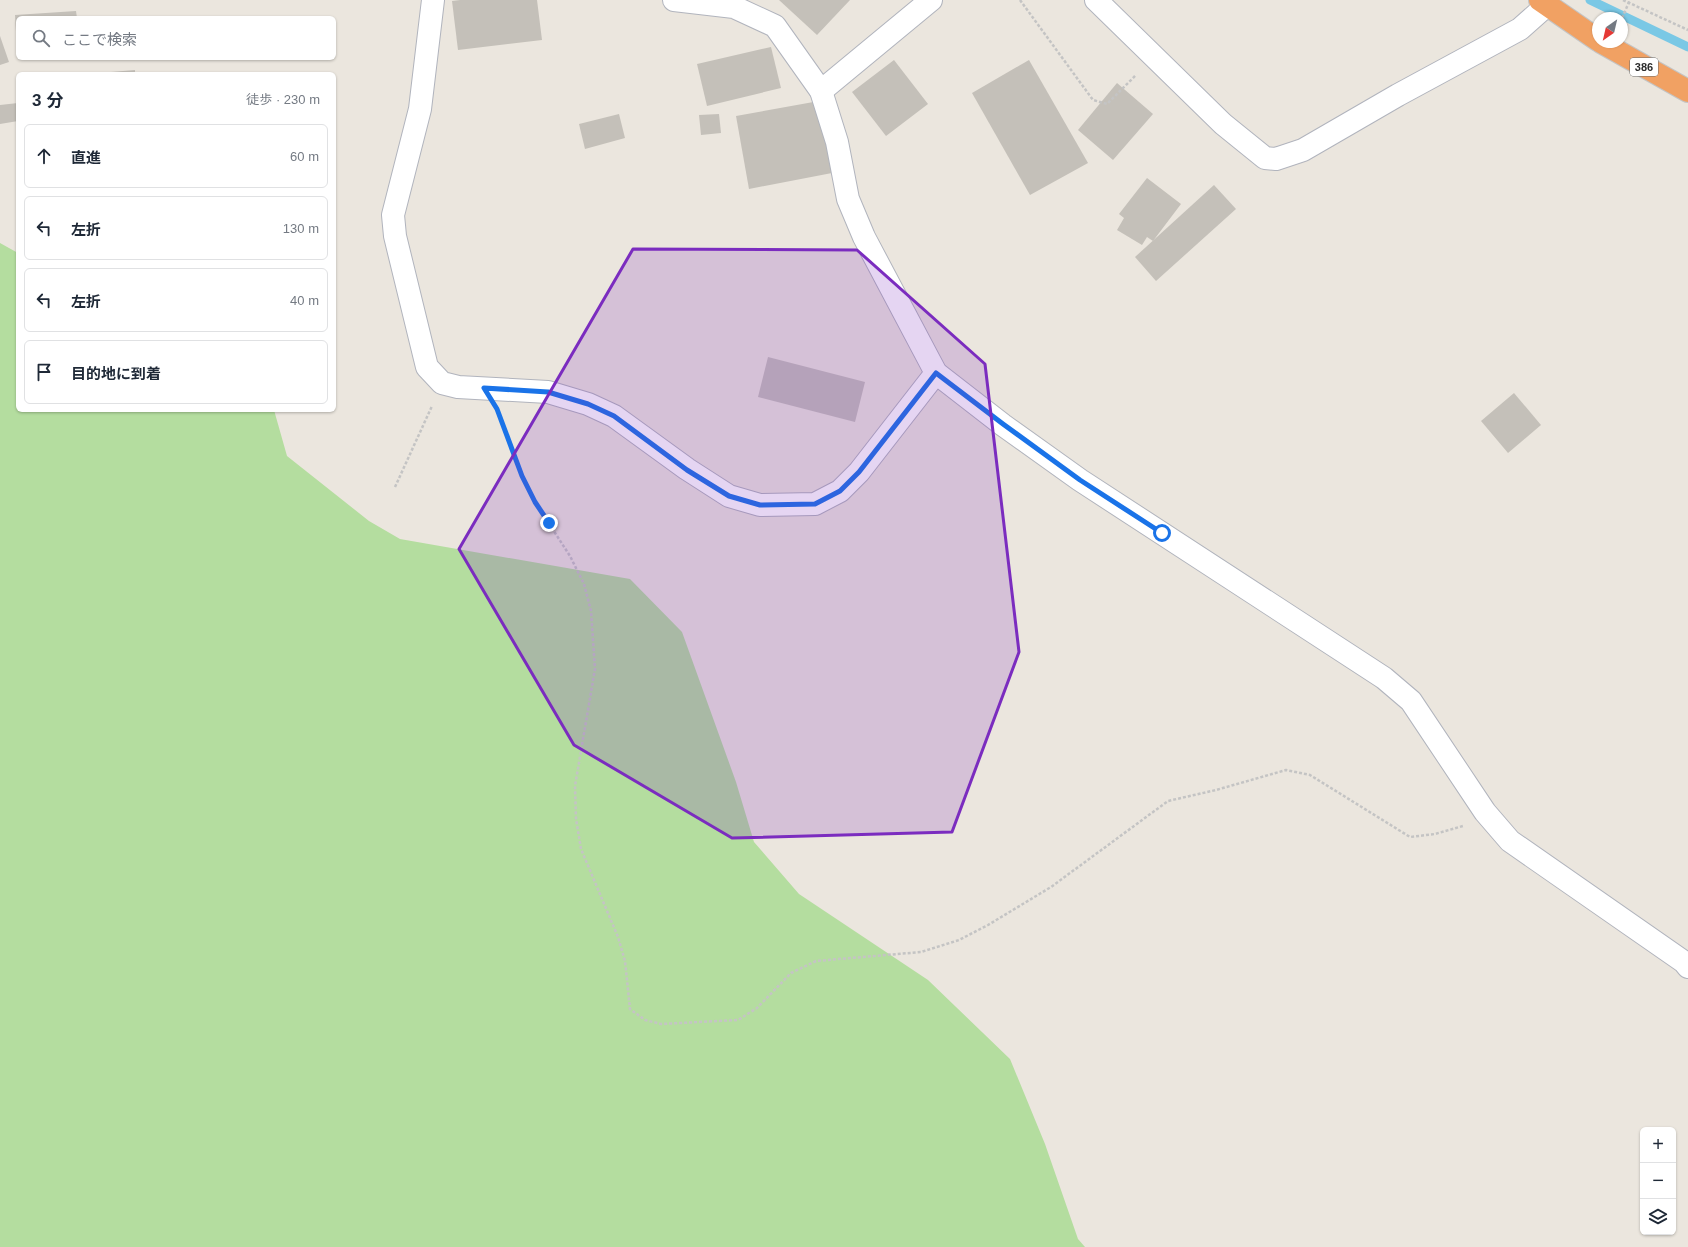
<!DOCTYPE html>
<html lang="ja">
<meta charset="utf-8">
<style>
:root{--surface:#fff;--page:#f2f2f3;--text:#1f2937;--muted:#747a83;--line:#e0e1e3}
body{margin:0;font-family:Arial,"Noto Sans JP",sans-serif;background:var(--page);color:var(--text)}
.controls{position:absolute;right:12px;bottom:12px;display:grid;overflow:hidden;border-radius:6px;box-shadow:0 1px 3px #0004}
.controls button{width:36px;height:36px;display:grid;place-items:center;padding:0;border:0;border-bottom:1px solid var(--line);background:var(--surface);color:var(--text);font:20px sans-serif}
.compass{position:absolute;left:1592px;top:12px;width:36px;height:36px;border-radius:50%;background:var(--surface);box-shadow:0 1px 3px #0004;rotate:214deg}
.stop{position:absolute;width:12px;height:12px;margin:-9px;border:3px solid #1a73e8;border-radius:50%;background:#fff}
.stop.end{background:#1a73e8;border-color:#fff;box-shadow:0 1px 4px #0008}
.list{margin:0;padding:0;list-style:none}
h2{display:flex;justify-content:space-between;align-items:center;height:52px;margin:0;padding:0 16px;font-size:17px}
h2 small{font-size:13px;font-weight:400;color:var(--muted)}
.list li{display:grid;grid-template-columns:26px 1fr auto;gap:12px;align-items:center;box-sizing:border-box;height:64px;margin:0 8px 8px;padding:0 8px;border:1px solid var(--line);border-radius:6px}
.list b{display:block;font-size:15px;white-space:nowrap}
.list em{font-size:13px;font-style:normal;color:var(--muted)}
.icon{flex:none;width:22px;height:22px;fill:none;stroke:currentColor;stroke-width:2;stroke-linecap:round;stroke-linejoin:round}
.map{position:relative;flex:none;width:1688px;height:1247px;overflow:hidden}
.search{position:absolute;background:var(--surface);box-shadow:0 1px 3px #0004;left:16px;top:16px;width:320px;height:44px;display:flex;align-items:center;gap:10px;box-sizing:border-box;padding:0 14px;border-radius:6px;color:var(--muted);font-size:15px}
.panel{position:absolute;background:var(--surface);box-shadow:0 1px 3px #0004;left:16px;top:72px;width:320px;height:340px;border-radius:6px}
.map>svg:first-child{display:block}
</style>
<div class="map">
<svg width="1688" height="1247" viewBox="0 0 1688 1247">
<rect width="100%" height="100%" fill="#ebe6de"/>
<!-- green -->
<polygon fill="#b4dd9f" points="0,243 18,253 18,410 274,410 287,456 369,521 400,539 630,579 682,632 736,782 754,842 799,894 928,980 1010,1059 1045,1144 1078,1239 1085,1247 0,1247"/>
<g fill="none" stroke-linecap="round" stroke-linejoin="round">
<!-- stream -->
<polyline stroke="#7ac8e5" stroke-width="9" points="1590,0 1688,47"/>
</g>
<!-- building -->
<g fill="#c4c0b9">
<polygon points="460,0 537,0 542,40 458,50 452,1"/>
<polygon points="779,0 850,0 817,35"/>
<polygon points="76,11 77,18 18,18 17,48 15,15"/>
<polygon points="0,36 9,62 0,65"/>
<polygon points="771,47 781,88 707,106 697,64"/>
<polygon points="894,60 928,104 886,136 852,92"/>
<polygon points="1029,60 1088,163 1030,195 972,93"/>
<polygon points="135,70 135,74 99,74 99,73"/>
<polygon points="1117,83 1153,114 1113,160 1078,130"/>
<polygon points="819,101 832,173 749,189 736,116"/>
<polygon points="18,103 18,121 0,124 0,105"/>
<polygon points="619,114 625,138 585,149 579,124"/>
<polygon points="719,114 721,133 701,135 699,115"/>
<polygon points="1147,178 1181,204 1153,241 1147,237 1142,245 1117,230 1124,218 1119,214"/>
<polygon points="1214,185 1236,209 1156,281 1135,257"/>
<polygon points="768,357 865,382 855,422 758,397"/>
<polygon points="1514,393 1541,425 1508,453 1481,421"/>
</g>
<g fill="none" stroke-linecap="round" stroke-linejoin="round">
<!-- minor casing -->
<g stroke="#b1b4bd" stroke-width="24">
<g id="minor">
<polyline points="433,0 420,109 393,215 395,236 427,367 442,383 458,387 548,392 588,404 614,416 687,469 729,496 760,505 815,504 840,491 859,472 936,373"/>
<polyline points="674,0 734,7 775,26 821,91 837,142 848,199 864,237 936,373 1003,425 1080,480 1384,678 1411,701 1485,812 1510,841 1684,962 1688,967"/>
<polyline points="1096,0 1223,124 1265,158 1276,159 1303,150 1398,95 1520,29 1547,5"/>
<polyline points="821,91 931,0"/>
</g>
</g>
<!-- highway casing -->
<g stroke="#c4c4c4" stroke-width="24">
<g id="highway">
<polyline points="1540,0 1598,40"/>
<polyline points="1601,42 1688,91"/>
</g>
</g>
<!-- path -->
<g stroke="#c4c4c4" stroke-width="2.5" stroke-dasharray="3 2" stroke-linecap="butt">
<polyline points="1020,0 1093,100 1107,104 1136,75"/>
<polyline points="1623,0 1688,30"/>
<polyline points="1622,18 1630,0"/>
<polyline points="499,415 522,476 535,502 570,556 584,584 591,611 595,669 575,786 576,819 581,849 618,937 625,961 630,1009 645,1020 661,1024 738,1020 757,1008 791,973 816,961 921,952 959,940 988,925 1051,887 1168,801 1216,790 1286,770 1310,775 1410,837 1435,834 1463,826"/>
<polyline points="395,487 432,406"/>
</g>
<!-- minor -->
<use href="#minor" stroke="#fff" stroke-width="22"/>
<!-- highway -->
<use href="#highway" stroke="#f1a163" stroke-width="22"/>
</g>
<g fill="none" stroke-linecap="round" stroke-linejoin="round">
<!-- route -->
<polyline stroke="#1a73e8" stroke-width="5" points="549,523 535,502 522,476 497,409 484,388 548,392 588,404 614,416 687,470 729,496 760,505 815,504 840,491 859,472 936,373 1003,424 1080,480 1162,533"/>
</g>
<!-- marked area -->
<path fill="#7b2cbf" fill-opacity="0.2" stroke="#7b2cbf" stroke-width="3" stroke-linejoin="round" d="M633,249L857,250L985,364L1019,652L952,832L732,838L574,745L459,549Z"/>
<g text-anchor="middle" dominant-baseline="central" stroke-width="4" stroke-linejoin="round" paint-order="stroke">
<!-- shield labels -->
<rect fill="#fff" stroke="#6b6b6b" stroke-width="1" x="1630" y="58" width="28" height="18" rx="3"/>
<g font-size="11" font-weight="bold" fill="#2b2b2b">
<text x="1644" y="67">386</text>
</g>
</g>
</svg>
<div class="controls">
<button>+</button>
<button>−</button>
<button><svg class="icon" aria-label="layers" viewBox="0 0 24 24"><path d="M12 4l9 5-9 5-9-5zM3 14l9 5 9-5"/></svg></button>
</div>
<svg class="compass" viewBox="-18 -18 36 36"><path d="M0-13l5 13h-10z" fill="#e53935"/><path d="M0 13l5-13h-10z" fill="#747a83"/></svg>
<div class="stop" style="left:1162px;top:533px"></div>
<div class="stop end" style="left:549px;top:523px"></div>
<div class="search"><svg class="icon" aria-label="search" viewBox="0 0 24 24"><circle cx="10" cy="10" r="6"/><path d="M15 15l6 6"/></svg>ここで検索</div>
<section class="panel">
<h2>3 分<small>徒歩 · 230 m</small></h2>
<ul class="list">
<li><svg class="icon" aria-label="ahead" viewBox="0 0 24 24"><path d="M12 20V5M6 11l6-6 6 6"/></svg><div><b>直進</b></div><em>60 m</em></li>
<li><svg class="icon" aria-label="left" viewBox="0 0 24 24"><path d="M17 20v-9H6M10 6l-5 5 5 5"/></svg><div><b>左折</b></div><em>130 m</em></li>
<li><svg class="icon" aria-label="left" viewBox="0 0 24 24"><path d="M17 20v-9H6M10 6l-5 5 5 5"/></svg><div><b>左折</b></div><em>40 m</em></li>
<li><svg class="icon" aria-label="arrive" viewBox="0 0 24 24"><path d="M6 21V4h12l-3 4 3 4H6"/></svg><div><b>目的地に到着</b></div></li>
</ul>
</section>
</div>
